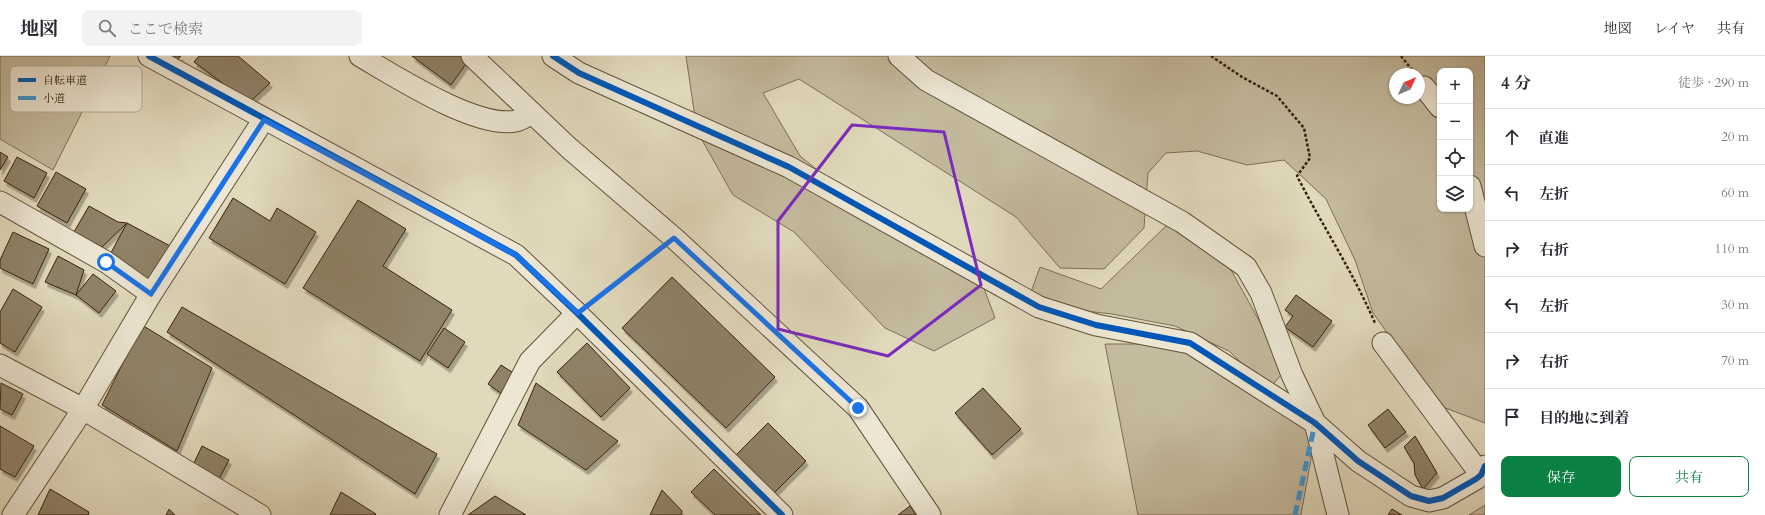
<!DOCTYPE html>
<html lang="ja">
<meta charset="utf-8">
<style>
:root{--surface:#fff;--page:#f2f2f3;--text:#2b2b33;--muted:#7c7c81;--line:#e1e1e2;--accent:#0b8043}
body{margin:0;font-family:Cardo,"Noto Serif JP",serif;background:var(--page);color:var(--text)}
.controls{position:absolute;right:12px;top:12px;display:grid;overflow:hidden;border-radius:8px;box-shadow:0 1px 3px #0004}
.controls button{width:36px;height:36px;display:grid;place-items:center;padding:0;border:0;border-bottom:1px solid var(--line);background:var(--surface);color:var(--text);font:20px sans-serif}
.compass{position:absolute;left:1389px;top:12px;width:36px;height:36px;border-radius:50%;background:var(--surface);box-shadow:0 1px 3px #0004;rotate:46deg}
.stop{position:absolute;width:12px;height:12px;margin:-9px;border:3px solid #1a73e8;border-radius:50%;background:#fff}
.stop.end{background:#1a73e8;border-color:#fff;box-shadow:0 1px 4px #0008}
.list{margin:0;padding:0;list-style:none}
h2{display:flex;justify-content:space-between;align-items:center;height:52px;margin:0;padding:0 16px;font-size:17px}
h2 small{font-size:13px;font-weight:400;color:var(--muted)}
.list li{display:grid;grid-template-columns:26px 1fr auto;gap:12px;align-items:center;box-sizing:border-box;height:56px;padding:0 16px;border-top:1px solid var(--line)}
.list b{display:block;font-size:15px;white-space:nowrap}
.list em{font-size:13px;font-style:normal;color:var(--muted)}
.actions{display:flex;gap:8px;padding:12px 16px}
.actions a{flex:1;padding:9px 0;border:1px solid var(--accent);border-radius:8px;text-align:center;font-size:14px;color:var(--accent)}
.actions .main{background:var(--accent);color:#fff}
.icon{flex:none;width:22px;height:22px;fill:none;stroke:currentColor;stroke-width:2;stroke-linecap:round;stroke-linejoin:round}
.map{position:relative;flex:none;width:1485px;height:459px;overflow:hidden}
header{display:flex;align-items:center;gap:24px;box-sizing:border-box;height:56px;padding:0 20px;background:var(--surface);border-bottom:1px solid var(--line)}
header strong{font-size:19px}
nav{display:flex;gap:22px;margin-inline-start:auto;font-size:14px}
.search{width:280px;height:36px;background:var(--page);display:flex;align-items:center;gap:10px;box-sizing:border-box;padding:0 14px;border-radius:8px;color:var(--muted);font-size:15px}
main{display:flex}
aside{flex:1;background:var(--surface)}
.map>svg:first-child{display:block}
</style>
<header>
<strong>地図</strong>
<div class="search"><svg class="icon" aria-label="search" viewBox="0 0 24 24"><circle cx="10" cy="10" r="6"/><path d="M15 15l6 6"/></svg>ここで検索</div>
<nav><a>地図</a><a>レイヤ</a><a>共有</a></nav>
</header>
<main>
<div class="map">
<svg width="1485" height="459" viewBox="0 0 1485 459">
<defs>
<filter id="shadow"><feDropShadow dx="2.5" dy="4.5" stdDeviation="0" flood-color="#0004"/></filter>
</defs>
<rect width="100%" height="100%" fill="#e1d9bc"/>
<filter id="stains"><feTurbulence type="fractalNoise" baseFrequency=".005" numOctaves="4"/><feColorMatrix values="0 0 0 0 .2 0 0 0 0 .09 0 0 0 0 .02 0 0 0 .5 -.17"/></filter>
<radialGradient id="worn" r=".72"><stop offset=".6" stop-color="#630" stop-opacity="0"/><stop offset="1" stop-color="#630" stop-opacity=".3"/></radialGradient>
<!-- green -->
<g fill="#c4ba9e" stroke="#7e6e56" fill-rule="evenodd">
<polygon points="0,0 110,0 53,114 0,83"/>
<path d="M686,0H1485V367L1440,350L1373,257L1355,204L1326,143L1284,104L1247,109L1197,95L1166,97L1148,117L1144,172L1104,213L1060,212L1016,161L799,23L763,37L800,100L857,146L982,227L995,262L934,295L885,272L794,176L733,139L697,75ZM1440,15H1470V153H1440ZM1395,18H1419V42H1395Z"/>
<polygon points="1169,167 1226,205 1261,268 1281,319 1269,333 1229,295 1175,270 1112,258 1077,254 1031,236 1040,211 1101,233"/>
<polygon points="1105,288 1158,288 1187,294 1316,375 1301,459 1138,459"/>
<polygon points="1485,449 1485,459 1469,459"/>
</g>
<!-- building -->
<g fill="#8f8268" stroke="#37230d" filter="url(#shadow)">
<polygon points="171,0 181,0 177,4"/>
<polygon points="199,0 238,0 270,27 249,47 194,6"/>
<polygon points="412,0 462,0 468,5 451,29"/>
<polygon points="0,96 8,101 0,114"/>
<polygon points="17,101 47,117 34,142 4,125"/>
<polygon points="56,116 86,133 67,167 37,150"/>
<polygon points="233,142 270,165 277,152 316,176 285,228 209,182"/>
<polygon points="358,144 406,173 383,210 452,254 420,305 303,232"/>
<polygon points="89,150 118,166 127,167 102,191 74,176"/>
<polygon points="127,167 172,191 150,230 106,206"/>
<polygon points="13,176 49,193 33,228 0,212 0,204"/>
<polygon points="58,200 84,214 76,239 45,226"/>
<polygon points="93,218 116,235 99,257 76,239"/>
<polygon points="672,221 775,321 726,372 622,272"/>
<polygon points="13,233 42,251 15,296 0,287 0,256"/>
<polygon points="1296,239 1332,265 1313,291 1285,271 1293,260 1285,254"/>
<polygon points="182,251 437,398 415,438 167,276"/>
<polygon points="142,269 212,312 177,395 102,349"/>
<polygon points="444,272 465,286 448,312 427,298"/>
<polygon points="587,287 630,332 601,361 557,316"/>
<polygon points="501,309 515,318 502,338 488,328"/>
<polygon points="1,327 23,338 12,359 0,353"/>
<polygon points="536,327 618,385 586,414 518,369"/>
<polygon points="983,332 1021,373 992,399 955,357"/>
<polygon points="1388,353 1406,376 1385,392 1368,369"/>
<polygon points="768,367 806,405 772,439 734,401"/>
<polygon points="0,370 34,390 15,421 0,413"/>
<polygon points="1415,380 1437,417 1423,433 1415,419 1414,407 1404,391"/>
<polygon points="202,390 229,404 219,423 193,409"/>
<polygon points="714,413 761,459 715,459 691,436"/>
<polygon points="50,433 89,456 88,459 38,459"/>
<polygon points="662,434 682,455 681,459 650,459"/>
<polygon points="341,436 376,458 375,459 330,459"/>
<polygon points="495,440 526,459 468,459"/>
<polygon points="910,450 916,459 898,459"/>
<polygon points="169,453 175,459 166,459"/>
<polygon points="1392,453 1402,459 1388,459"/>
</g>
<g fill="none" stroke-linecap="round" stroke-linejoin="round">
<!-- street casing -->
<g stroke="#625039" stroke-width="23">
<g id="street">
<polyline points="149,0 516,199 577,257 782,459"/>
<path d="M360,0C395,20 476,73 516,65C521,64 527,60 532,57"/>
<polyline points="472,0 569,92 674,182 858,352 930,459"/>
<polyline points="553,0 579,17 789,111 1039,251 1096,269 1190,287 1315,367 1358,405 1411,440 1429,445 1443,442 1476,423 1481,419 1485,410"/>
<polyline points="899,0 926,24 1182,166 1246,211 1261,237 1292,319 1315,367 1338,459"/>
<polyline points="1424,31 1440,51"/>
<polyline points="1470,130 1485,190"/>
<polyline points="0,146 106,206 151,238"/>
<polyline points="1383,287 1481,419"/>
<polyline points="0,309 83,353 260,459"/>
<polyline points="13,459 83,353 151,238 264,63"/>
<polyline points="450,459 530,305 577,257"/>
</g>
</g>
<!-- path -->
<g stroke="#37230d" stroke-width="2.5" stroke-dasharray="3 2" stroke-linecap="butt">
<path d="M1211,0L1242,21L1277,40L1304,72L1310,102L1297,120C1322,169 1353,216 1375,267"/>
<polyline points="1401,0 1412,14"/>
<polyline points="595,244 656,196"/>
</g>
<!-- street -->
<use href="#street" stroke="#ece6d3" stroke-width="21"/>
<!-- quiet -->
<polyline stroke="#3e95d2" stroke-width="5" stroke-dasharray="10 5" stroke-linecap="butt" points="1295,459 1315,367"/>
<!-- cycleway casing -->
<g stroke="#ece6d3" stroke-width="8">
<g id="cycleway">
<polyline points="149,0 516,199 577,257 782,459"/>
<polyline points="553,0 579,17 789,111 1039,251 1096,269 1190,287 1315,367 1358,405 1411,440 1429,445 1443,442 1476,423 1481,419 1485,410"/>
</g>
</g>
<!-- cycleway -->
<use href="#cycleway" stroke="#0057b8" stroke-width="6"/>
</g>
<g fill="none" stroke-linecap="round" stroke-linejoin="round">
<!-- route -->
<polyline stroke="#1a73e8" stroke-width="5" points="106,206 151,238 264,64 516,199 578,257 674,182 858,352"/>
</g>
<!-- marked area -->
<path fill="none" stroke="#7b2cbf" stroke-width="3" stroke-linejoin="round" d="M852,69L944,76L981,229L888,300L778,273V165Z"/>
<!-- legend -->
<rect x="10" y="10" width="132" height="46" rx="6" fill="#ece6d3" stroke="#b6ac98" stroke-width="1"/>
<rect x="18" y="22" width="18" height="4" fill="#0057b8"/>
<rect x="18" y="40" width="18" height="4" fill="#3e95d2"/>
<g font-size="11" fill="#37230d">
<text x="43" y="28">自転車道</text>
<text x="43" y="46">小道</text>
</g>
<rect width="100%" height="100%" filter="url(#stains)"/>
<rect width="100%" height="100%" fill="url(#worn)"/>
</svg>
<div class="controls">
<button>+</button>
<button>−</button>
<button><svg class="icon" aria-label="locate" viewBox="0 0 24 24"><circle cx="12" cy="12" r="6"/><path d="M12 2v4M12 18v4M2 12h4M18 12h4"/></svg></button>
<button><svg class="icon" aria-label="layers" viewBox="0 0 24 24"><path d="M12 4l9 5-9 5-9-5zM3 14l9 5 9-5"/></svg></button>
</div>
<svg class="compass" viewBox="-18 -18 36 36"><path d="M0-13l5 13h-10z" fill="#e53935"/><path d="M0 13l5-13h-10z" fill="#7c7c81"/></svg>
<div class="stop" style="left:106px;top:206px"></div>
<div class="stop end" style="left:858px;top:352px"></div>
</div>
<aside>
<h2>4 分<small>徒歩 · 290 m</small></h2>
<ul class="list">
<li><svg class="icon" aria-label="ahead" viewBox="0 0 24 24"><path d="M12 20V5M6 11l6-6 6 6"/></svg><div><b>直進</b></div><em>20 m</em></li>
<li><svg class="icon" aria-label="left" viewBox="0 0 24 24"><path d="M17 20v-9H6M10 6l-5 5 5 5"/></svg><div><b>左折</b></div><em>60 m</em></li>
<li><svg class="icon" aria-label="right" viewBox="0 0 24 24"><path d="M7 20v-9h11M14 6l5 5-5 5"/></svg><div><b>右折</b></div><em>110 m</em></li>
<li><svg class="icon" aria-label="left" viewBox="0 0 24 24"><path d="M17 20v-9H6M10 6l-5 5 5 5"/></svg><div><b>左折</b></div><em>30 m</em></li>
<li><svg class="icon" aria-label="right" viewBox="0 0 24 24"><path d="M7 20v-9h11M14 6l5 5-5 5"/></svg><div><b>右折</b></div><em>70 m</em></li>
<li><svg class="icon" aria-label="arrive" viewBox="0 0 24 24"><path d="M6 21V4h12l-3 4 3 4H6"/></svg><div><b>目的地に到着</b></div></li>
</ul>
<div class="actions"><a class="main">保存</a><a>共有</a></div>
</aside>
</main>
